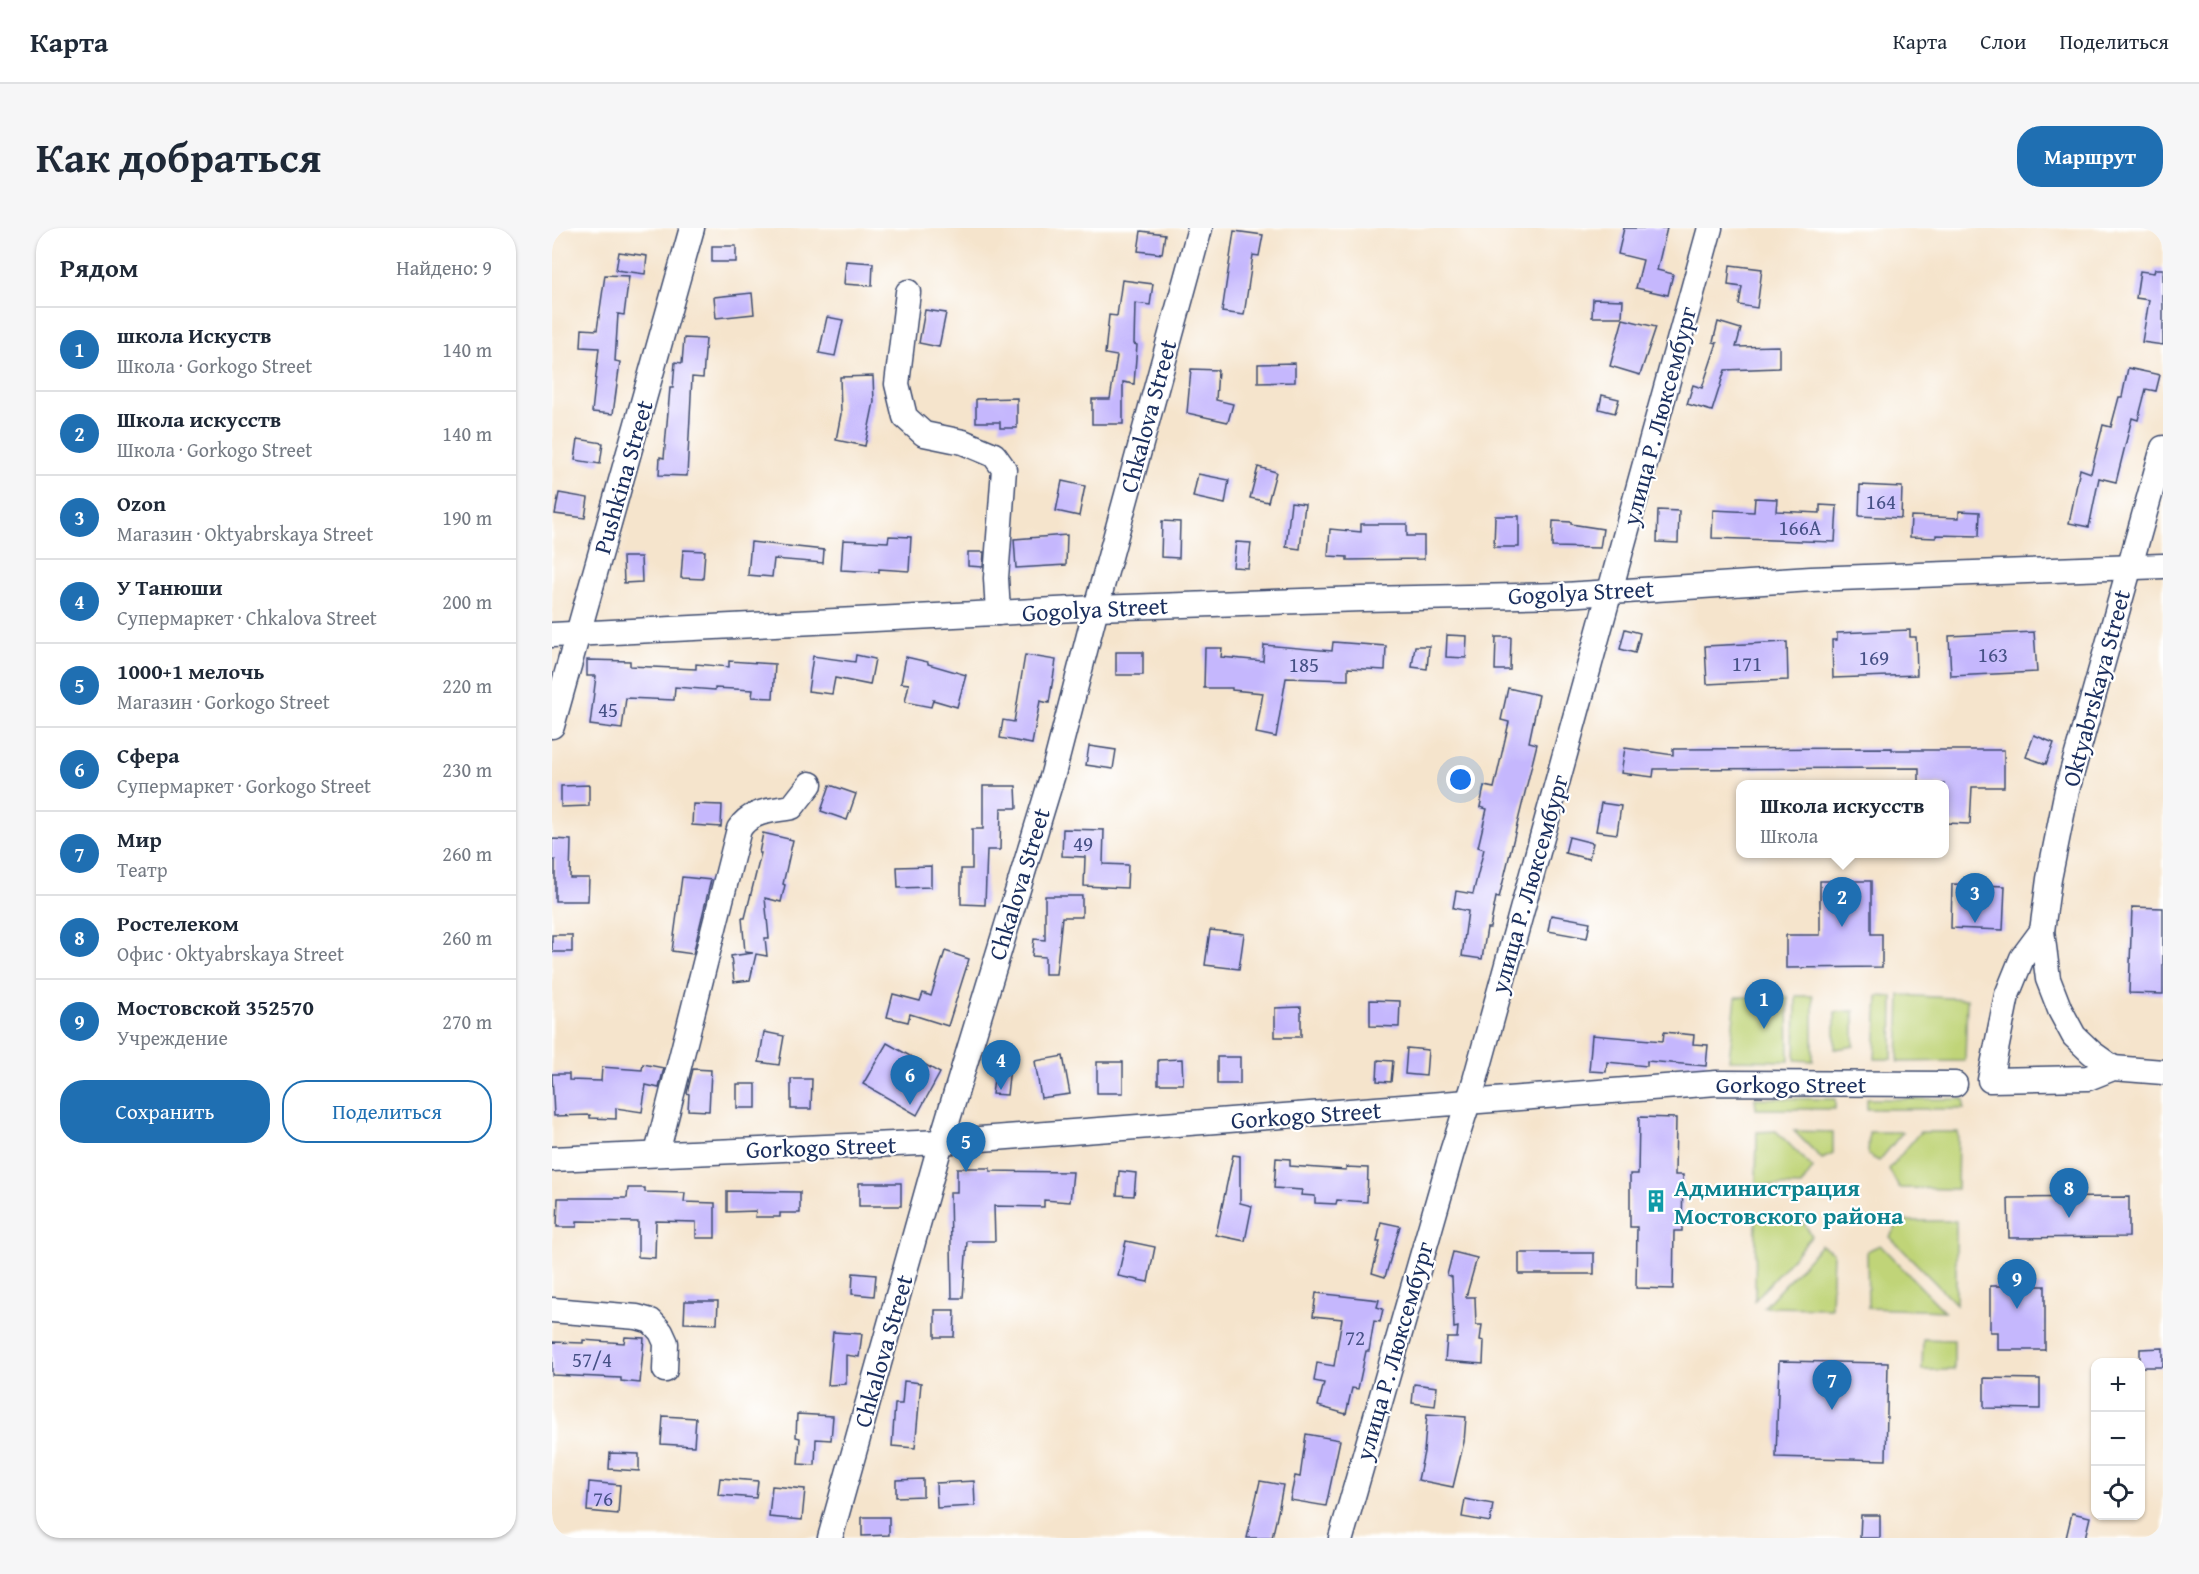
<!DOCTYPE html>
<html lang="ru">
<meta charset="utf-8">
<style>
:root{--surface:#fff;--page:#f6f6f7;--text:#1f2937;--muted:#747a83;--line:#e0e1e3;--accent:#1f6fb2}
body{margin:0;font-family:"Gentium Book Plus",serif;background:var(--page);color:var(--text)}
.controls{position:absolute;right:18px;bottom:18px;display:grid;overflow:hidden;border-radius:12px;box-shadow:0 2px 4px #0004}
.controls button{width:54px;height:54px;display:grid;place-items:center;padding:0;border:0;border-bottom:2px solid var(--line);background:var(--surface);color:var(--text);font:30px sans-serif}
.you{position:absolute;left:909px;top:552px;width:21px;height:21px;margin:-15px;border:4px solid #fff;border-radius:50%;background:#1a73e8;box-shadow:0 0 0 9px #1a73e833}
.badge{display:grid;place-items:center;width:39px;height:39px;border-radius:50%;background:var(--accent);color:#fff;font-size:20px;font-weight:700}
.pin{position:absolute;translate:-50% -50px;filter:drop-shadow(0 2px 3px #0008)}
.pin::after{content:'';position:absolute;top:32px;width:21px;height:18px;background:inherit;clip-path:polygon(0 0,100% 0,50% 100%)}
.popup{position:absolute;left:1184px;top:552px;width:213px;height:78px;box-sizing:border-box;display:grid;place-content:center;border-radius:12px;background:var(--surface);filter:drop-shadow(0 2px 4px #0005);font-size:20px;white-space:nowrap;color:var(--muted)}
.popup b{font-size:22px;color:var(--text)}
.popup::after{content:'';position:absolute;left:50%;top:100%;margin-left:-12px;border:12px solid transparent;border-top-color:var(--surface)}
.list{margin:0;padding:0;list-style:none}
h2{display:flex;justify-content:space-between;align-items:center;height:78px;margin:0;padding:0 24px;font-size:26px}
h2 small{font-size:20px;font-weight:400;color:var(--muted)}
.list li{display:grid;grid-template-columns:39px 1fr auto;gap:18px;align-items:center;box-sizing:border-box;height:84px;padding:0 24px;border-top:2px solid var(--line)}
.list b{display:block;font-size:22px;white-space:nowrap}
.list p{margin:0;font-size:20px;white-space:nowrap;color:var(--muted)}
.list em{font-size:20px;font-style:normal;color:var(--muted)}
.actions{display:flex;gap:12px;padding:18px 24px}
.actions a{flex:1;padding:14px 0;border:2px solid var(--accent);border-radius:24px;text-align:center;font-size:21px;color:var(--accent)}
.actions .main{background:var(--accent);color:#fff}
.icon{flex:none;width:33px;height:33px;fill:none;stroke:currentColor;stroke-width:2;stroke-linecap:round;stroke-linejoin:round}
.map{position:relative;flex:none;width:1611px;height:1310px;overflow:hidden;border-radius:24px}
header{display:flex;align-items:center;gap:36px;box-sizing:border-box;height:84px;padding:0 30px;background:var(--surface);border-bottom:2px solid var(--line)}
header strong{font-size:28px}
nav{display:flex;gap:33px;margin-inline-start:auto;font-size:21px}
.intro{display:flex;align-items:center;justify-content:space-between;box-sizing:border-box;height:144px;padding:0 36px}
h1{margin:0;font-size:42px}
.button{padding:15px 27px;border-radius:24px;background:var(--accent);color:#fff;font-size:21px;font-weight:700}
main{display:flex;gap:36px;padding:0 36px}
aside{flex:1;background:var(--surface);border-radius:24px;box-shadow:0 2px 4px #0004}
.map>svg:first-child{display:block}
</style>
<header>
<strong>Карта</strong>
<nav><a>Карта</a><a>Слои</a><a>Поделиться</a></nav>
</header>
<div class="intro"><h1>Как добраться</h1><a class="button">Маршрут</a></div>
<main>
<aside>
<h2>Рядом<small>Найдено: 9</small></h2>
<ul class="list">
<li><span class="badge">1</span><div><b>школа Искуств</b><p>Школа · Gorkogo Street</p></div><em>140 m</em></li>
<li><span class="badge">2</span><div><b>Школа искусств</b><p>Школа · Gorkogo Street</p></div><em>140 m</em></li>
<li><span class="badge">3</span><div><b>Ozon</b><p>Магазин · Oktyabrskaya Street</p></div><em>190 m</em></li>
<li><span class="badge">4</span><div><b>У Танюши</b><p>Супермаркет · Chkalova Street</p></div><em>200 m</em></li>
<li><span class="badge">5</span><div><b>1000+1 мелочь</b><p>Магазин · Gorkogo Street</p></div><em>220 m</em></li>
<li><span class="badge">6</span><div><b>Сфера</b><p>Супермаркет · Gorkogo Street</p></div><em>230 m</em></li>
<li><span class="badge">7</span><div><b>Мир</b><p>Театр</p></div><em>260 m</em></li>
<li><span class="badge">8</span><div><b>Ростелеком</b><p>Офис · Oktyabrskaya Street</p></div><em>260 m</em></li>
<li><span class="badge">9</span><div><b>Мостовской 352570</b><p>Учреждение</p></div><em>270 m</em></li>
</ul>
<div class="actions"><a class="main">Сохранить</a><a>Поделиться</a></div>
</aside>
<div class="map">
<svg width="1611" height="1310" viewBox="0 0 1611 1310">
<rect width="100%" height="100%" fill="#fff"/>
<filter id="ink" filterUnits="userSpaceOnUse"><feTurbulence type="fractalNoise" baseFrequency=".0167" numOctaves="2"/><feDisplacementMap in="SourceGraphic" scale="12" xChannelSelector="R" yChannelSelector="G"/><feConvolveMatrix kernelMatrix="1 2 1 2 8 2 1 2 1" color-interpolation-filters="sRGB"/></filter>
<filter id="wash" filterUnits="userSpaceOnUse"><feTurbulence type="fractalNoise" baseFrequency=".008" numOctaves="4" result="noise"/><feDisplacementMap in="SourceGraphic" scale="24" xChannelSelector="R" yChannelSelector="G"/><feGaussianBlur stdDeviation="1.35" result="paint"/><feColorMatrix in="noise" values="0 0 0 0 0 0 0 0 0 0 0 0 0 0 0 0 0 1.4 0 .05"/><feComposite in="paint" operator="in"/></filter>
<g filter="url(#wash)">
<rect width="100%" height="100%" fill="#f5e4cc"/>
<!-- green -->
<g fill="#c0d478" stroke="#6e826b" stroke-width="1.5">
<polygon points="1348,767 1415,771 1413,833 1346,834"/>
<polygon points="1244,768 1261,768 1261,833 1243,832"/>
<polygon points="1326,768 1341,769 1340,831 1323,831"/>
<polygon points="1184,769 1236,769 1237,833 1177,832"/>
<polygon points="1302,783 1302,818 1283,821 1283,784"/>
<polygon points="1203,870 1283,871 1283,881 1204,881"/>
<rect x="1315" y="871" width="97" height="10"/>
<polygon points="1224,903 1261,940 1249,958 1204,957 1205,904"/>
<polygon points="1242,903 1281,904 1281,926 1270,931"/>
<polygon points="1317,904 1351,904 1327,933 1316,927"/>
<polygon points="1368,904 1406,904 1405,961 1347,960 1337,941"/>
<polygon points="1204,990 1249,990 1260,1008 1203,1072"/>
<polygon points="1347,993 1404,993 1404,1076 1338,1009"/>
<polygon points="1269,1017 1281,1024 1279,1080 1212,1079"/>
<polygon points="1328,1017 1392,1083 1316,1080 1315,1023"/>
<polygon points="1371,1111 1402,1112 1402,1142 1370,1142"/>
</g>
<g id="blocks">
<!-- building -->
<g fill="#c5b7fd">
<polygon points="1072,0 1115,0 1105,42 1121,46 1116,67 1084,60 1091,32 1066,26"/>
<polygon points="589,3 613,6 610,26 586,23"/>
<polygon points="682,3 711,7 707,28 701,27 692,87 670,84"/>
<rect x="160" y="18" width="24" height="16"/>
<polygon points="67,24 95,28 93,46 64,42"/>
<polygon points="294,33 321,35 320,58 292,56"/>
<polygon points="1178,37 1210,41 1205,80 1187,77 1190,59 1176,57"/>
<polygon points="1603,41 1611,41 1611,117 1590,114 1597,72 1584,70 1588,43 1602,45"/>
<polygon points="53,47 77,48 72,87 66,86 63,133 68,134 61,186 40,184 47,120 29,119 30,101 45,102"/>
<polygon points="570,52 601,56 598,77 583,75 582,116 585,117 582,156 571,154 571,196 540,196 540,171 558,171 565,128 553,126 557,87 565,88"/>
<polygon points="200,65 202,86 164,90 162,69"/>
<polygon points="1041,71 1071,72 1070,89 1040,89"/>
<polygon points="373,82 394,85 387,119 367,115"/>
<polygon points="275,89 291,92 283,128 267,125"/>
<polygon points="1071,91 1104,99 1088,147 1058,138"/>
<polygon points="1166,94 1189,101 1184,119 1227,118 1227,140 1173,142 1160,183 1135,176 1141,157 1150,160 1165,115 1161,114"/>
<polygon points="132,110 154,111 151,150 140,149 135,248 107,247 108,229 112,230 118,160 121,160 123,134 130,135"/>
<polygon points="743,135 743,154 706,155 706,136"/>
<polygon points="1576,140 1608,147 1604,163 1594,161 1586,192 1580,190 1564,254 1547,250 1537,299 1517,295 1528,241 1539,245 1551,197 1559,199 1567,169 1570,169"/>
<polygon points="639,141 666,142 664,172 681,176 676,194 635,185"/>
<polygon points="321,148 322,174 313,218 284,212 289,186 288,149"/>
<polygon points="1050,167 1067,171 1063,185 1047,181"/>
<polygon points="465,170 465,200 448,200 448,194 424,194 424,171"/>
<polygon points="26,211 51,215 48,236 23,232"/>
<polygon points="706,239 724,244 716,274 698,270"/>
<polygon points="646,246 677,252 673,276 641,269"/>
<polygon points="510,253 533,258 527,288 504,283"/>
<polygon points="1308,257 1350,259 1349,290 1307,288"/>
<polygon points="7,265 36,270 33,290 3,286"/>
<polygon points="1203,270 1225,271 1224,283 1268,285 1268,277 1285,278 1283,314 1160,310 1161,282 1202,284"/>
<polygon points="739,274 753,276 748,321 734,319"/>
<polygon points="1106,282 1127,283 1126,315 1105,314"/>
<polygon points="1407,283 1428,284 1427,308 1384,307 1384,310 1358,309 1359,288 1407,290"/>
<polygon points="943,288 967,288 967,319 942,319"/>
<polygon points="610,293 628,294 627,330 609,329"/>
<polygon points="1001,293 1019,294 1019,296 1051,301 1048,320 1000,319"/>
<polygon points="809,296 855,296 855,308 872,308 872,331 795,332 795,329 776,328 778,301 809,304"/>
<polygon points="515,307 514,337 464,340 462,311"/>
<polygon points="337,308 359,309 357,343 327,341 327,344 289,342 291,312 336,314"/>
<polygon points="199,314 272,322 271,335 222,331 220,349 196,347"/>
<polygon points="684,314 699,315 696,340 681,339"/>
<polygon points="131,322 153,323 151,351 129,350"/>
<polygon points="416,324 432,324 431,339 416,338"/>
<polygon points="71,329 89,329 90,354 72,355"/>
<polygon points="1073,401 1088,405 1083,425 1068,421"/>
<polygon points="1358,402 1358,409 1364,409 1365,447 1281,450 1280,412 1285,412 1285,405"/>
<polygon points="1482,404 1485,444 1399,448 1397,408"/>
<polygon points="895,407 915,408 914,430 894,429"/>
<polygon points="944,409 959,409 958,442 943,442"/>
<polygon points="781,414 834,418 833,442 796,440 796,452 734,450 724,509 704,505 711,465 680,462 680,460 652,460 653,420 670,420 669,429 711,433 712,417 780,423"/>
<polygon points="1235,414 1236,452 1155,456 1153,418"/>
<polygon points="863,418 877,418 875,441 860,439"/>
<rect x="564" y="424" width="27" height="23"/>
<polygon points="304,427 323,431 318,457 283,450 280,466 256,463 261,428 303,434"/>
<polygon points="473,427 504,432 497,475 488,473 480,516 448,510 451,492 462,494"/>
<polygon points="354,429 376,434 376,436 414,447 405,479 381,472 379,479 353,474 357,456 349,455"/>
<polygon points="35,432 78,433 78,438 144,441 144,436 177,439 177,433 223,436 221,470 200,469 201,462 163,460 163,462 123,459 122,472 74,470 70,501 38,497 44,448 35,448"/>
<polygon points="956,460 987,467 977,514 985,516 947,670 944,669 938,700 935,700 930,731 910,728 916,683 901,680 904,663 921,666 932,621 926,619 935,581 928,579 932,558 942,560 957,494 949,492"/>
<polygon points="1482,507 1502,515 1494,536 1474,529"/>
<polygon points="537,518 564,522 561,541 534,537"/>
<polygon points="1073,520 1121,527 1121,521 1340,520 1340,522 1452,522 1452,559 1420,559 1418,596 1392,595 1392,556 1367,556 1367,540 1102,541 1101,549 1069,545"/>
<polygon points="37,557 37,578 9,579 9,558"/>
<polygon points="278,557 304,566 295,592 269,583"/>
<polygon points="431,558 464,558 465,580 449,580 448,622 435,622 433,677 409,676 409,641 420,641 420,601 431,601"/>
<polygon points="1049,575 1069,578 1065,606 1044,603"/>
<polygon points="141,576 170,577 169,599 140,597"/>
<polygon points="511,601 552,602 551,636 576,637 575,660 532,658 533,629 510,628"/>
<polygon points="211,605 241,612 231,656 233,657 229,674 213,670 217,710 213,710 215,728 204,726 198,752 182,754 179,728 201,725 193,724 190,690 193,690 209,625 207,625"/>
<polygon points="1017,609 1041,615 1037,631 1013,625"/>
<polygon points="0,611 19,612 18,650 37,650 36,673 3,673 3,632 0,632"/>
<polygon points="379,638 379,659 346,660 345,639"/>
<polygon points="130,649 159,652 141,726 120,723"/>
<polygon points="1268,653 1319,653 1319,706 1330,706 1330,739 1234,740 1234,707 1268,707"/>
<polygon points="1400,656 1453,658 1451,702 1399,700"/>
<polygon points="493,668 530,668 530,689 510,689 504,746 493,746 493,729 480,728 482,711 493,712"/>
<polygon points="1580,679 1611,680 1611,766 1577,765"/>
<polygon points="999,687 1038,694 1035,710 996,703"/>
<polygon points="658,702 692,706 687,741 653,737"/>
<rect x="0" y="707" width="20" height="17"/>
<polygon points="393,723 417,731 396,798 358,786 356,794 335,789 341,766 368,773 371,765 379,768"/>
<polygon points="818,772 848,773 847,799 818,798"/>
<polygon points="749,779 749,809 723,809 723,780"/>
<polygon points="212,804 232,808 227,837 207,834"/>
<polygon points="1112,804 1142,807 1141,816 1156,817 1154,838 1095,833 1095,838 1055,834 1054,844 1037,843 1040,807 1111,813"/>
<polygon points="335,815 388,845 365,887 311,856"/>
<polygon points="855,820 876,822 874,848 853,846"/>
<polygon points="511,828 518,866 489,870 483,833"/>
<rect x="665" y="829" width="23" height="27"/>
<polygon points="630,831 631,856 606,856 606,832"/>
<polygon points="826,832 841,833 839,854 825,853"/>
<rect x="545" y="834" width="26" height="31"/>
<polygon points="91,836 112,840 107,860 94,857 90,884 64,880 64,891 38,890 38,887 2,888 0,846 17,846 17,852 49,853 50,839 90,842"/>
<polygon points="444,837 458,839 455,867 440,866"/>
<polygon points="141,841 159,842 157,883 136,882 137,866 135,865"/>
<polygon points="239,851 260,851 259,881 239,881"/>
<rect x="185" y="856" width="19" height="24"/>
<polygon points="1087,889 1124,890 1123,947 1131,947 1130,1003 1122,1003 1121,1061 1084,1060 1085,999 1078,999 1078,946 1086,946"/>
<polygon points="681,927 688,928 688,975 700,978 693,1013 664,1007"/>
<polygon points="724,930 738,931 738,938 794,942 794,939 816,940 815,974 785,972 784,976 763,975 763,968 749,967 750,962 722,960"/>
<polygon points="405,940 438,940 438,943 521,944 518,974 492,972 492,979 442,978 443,1013 415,1013 411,1070 400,1070 398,964 405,964"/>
<polygon points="567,943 584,945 582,968 565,967"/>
<rect x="307" y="955" width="42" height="23"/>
<polygon points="76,960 93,960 93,964 133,965 132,974 163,975 163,1010 144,1010 144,994 104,993 103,1030 86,1029 86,994 25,993 25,999 5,999 6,970 75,970"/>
<polygon points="175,963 248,964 248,985 228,985 228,989 203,989 204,983 175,984"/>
<polygon points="1577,969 1577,1009 1457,1010 1456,970"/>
<polygon points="829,994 848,998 833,1049 820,1045 828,1014 825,1014"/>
<polygon points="574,1013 603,1019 596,1054 566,1048"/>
<polygon points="901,1024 925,1030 914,1069 923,1069 924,1097 930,1097 928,1112 932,1113 931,1136 893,1133 895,1110 905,1110 906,1099 902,1100 900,1049 895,1047"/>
<rect x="967" y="1025" width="75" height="21"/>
<polygon points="301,1045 324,1047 322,1068 300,1066"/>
<polygon points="1438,1058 1493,1058 1493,1122 1446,1122 1446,1104 1438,1104"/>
<polygon points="764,1065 827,1072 825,1079 831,1081 828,1094 822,1093 817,1123 814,1123 806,1161 800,1160 794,1186 766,1178 772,1155 762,1153 765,1135 782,1138 790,1091 761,1088"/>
<polygon points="133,1073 166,1073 165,1096 132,1095"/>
<polygon points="383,1082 403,1082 402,1109 383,1109"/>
<polygon points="281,1104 310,1106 307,1129 294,1127 294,1156 276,1157"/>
<polygon points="73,1109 92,1110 88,1155 69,1153 69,1150 0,1147 0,1114 31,1115 31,1112 72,1115"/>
<polygon points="1611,1120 1611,1139 1588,1139 1588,1121"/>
<polygon points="1227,1133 1336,1135 1334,1232 1224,1229"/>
<polygon points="1432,1150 1488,1151 1488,1181 1432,1180"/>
<polygon points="352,1153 369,1155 363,1220 340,1218 343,1176 350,1176"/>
<polygon points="862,1156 885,1159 883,1178 860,1175"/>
<polygon points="245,1186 281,1188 279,1212 264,1211 263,1237 246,1236 248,1210 244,1209"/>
<polygon points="875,1186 914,1189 912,1214 901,1259 866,1252 872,1224"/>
<polygon points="111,1188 144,1190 142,1218 109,1216"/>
<polygon points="754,1206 788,1212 774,1278 738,1272 743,1248 748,1249"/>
<polygon points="58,1225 87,1226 87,1243 57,1241"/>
<polygon points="168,1250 206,1253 204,1270 166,1267"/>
<polygon points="371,1251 371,1268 344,1269 344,1252"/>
<polygon points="422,1253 423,1278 385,1280 384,1255"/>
<polygon points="708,1253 731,1257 726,1284 720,1310 695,1310"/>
<polygon points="37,1254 68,1257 66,1286 35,1283"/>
<polygon points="220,1258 253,1261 250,1292 217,1289"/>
<polygon points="913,1271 941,1276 938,1294 910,1289"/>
<polygon points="1520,1285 1538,1289 1533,1310 1514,1310"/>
<polygon points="1309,1287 1328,1287 1328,1310 1308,1310"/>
<polygon points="310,1289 337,1289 337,1307 310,1308"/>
</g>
</g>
</g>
<g filter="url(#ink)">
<use href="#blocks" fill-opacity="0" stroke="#3c4a6e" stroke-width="1.5"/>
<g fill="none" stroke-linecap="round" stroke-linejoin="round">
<!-- minor casing -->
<g stroke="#3c4a6e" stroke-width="27">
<g id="minor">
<polyline points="356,64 345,156 353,189 372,206 411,214 442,227 452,241 444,350 446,385"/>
<polyline points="0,407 544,380 810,371 1013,367 1259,351 1611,338"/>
<polyline points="0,498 140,0"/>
<polyline points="1490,703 1470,730 1455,767 1438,852 1536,850 1561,840 1611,844"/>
<polyline points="1561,840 1540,825 1522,808 1508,782 1496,751 1490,703 1497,651 1515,562 1611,220"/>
<path d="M105,925L187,601C199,582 220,583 240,579L258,556"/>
<polyline points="0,931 389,914 1165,855 1403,856"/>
<polyline points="0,1082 85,1089 99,1093 109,1104 114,1115 113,1142"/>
<polyline points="278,1310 389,914 501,546 544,380 648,0"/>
<polyline points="789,1310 900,924 922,856 1158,0"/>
</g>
</g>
<!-- minor -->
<use href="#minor" stroke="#fff" stroke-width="24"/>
</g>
</g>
<!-- icons -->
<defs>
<g id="building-bare" transform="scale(1.8)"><path d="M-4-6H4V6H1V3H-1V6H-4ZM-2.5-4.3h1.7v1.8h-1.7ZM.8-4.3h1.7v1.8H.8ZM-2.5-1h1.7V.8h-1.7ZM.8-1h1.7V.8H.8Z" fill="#0f9aa8" stroke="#fff" stroke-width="2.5" paint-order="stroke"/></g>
</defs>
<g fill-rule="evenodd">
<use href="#building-bare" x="1104" y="973"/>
</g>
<g text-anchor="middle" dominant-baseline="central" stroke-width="4.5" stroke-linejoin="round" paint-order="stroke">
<!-- number labels -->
<g font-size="21" fill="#465186">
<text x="1329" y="273">164</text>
<text x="1248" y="299">166А</text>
<text x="1441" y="426">163</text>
<text x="1322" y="429">169</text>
<text x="1195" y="435">171</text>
<text x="752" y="436">185</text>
<text x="56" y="481">45</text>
<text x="531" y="615">49</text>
<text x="803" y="1109">72</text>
<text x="40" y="1131">57/4</text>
<text x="51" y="1270">76</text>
</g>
<!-- street labels -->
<g font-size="24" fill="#1b2f5e" stroke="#fff">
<text transform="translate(596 188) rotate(-75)">Chkalova Street</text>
<text transform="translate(1107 188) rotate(-75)">улица Р. Люксембург</text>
<text transform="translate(71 249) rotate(-74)">Pushkina Street</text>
<text transform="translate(1029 364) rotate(-3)">Gogolya Street</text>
<text transform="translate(543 381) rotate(-3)">Gogolya Street</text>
<text transform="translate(1544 460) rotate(-75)">Oktyabrskaya Street</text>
<text transform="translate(467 656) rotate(-73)">Chkalova Street</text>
<text transform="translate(977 656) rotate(-74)">улица Р. Люксембург</text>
<text x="1239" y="856">Gorkogo Street</text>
<text transform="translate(754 887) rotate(-4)">Gorkogo Street</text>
<text transform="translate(269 919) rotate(-2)">Gorkogo Street</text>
<text transform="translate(331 1123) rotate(-74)">Chkalova Street</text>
<text transform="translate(842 1123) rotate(-74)">улица Р. Люксембург</text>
</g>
<!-- culture labels -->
<g font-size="24" font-weight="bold" fill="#0d838f" stroke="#fff" text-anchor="start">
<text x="1122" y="959">Администрация<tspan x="1122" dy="28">Мостовского района</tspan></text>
</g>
</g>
</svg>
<div class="controls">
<button>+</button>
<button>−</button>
<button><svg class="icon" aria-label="locate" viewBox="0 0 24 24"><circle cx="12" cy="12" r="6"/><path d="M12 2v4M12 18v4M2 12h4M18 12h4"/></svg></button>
</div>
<div class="you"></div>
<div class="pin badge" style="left:1212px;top:801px">1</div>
<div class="pin badge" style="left:1290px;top:699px">2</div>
<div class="popup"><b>Школа искусств</b>Школа</div>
<div class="pin badge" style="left:1423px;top:695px">3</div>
<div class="pin badge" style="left:449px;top:862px">4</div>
<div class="pin badge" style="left:414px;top:944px">5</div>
<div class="pin badge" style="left:358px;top:877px">6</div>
<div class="pin badge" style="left:1280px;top:1182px">7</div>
<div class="pin badge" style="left:1517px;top:990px">8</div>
<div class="pin badge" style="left:1465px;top:1081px">9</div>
</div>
</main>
